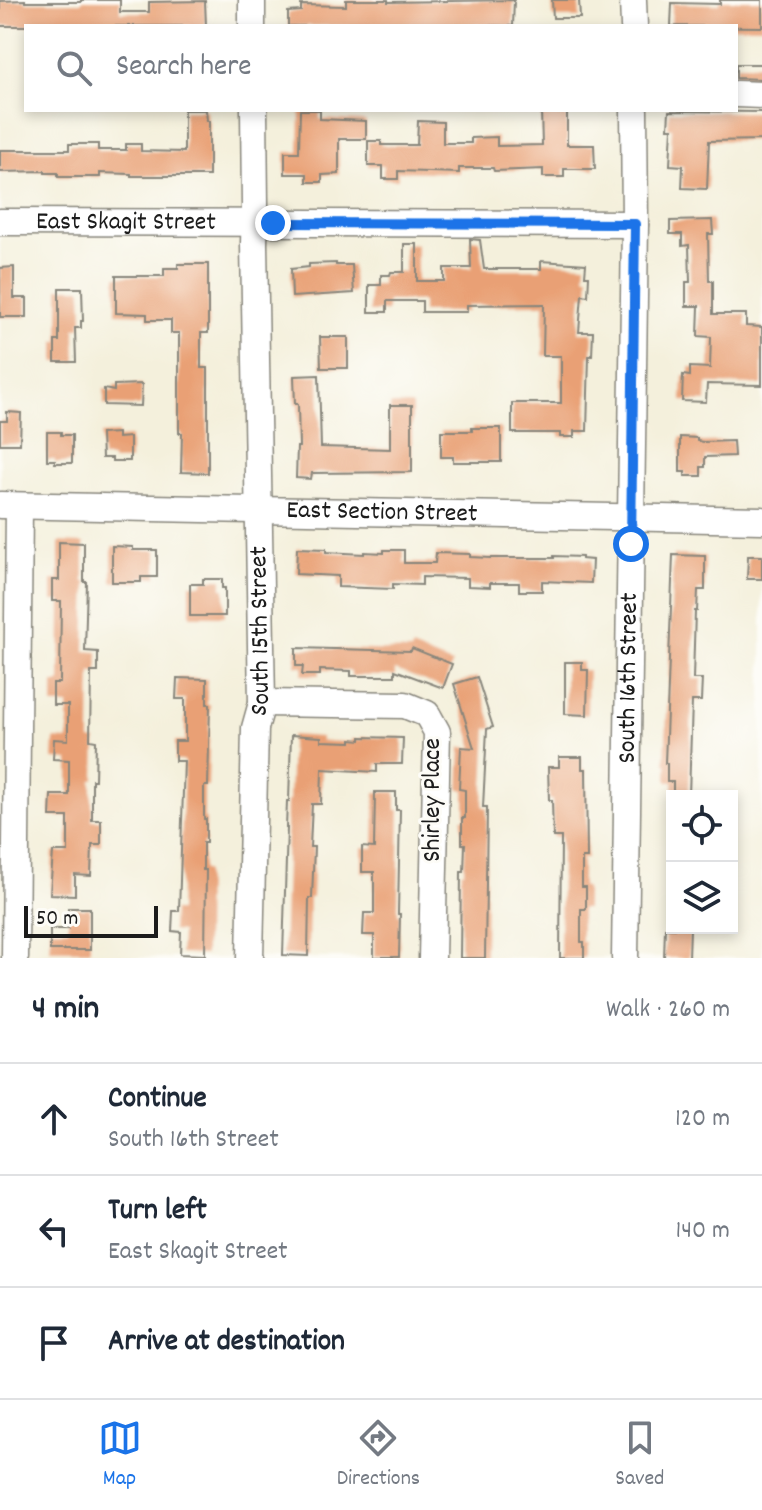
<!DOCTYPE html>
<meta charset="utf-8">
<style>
:root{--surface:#fff;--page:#f6f6f7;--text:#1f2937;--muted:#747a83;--line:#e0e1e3;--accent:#1a73e8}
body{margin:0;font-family:Dekko,sans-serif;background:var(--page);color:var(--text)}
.controls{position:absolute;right:24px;bottom:24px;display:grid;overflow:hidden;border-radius:0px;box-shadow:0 4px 12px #0003}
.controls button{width:72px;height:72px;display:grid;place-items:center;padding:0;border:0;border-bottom:2px solid var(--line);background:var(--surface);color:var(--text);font:40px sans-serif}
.scale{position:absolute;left:24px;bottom:20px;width:134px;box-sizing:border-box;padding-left:8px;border:4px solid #1c1c1c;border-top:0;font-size:22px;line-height:28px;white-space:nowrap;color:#1c1c1c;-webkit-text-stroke:6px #fdfcf7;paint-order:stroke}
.stop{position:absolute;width:24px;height:24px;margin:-18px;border:6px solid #1a73e8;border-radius:50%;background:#fff}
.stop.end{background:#1a73e8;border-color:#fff;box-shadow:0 2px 8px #0008}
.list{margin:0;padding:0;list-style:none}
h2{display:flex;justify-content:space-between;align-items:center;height:104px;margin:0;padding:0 32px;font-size:34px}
h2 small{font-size:26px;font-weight:400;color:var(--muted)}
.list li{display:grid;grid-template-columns:52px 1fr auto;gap:24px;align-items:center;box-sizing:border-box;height:112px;padding:0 32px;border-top:2px solid var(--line)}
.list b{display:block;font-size:30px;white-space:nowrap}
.list p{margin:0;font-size:26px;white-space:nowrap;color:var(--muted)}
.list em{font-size:26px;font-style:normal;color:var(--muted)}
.icon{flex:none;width:44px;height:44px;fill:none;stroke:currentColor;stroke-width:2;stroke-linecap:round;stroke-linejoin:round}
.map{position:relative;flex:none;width:762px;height:958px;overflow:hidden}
.search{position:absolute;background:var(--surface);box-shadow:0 4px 12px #0003;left:24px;right:24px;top:24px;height:88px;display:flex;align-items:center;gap:20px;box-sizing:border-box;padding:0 28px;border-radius:0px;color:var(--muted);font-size:30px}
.sheet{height:440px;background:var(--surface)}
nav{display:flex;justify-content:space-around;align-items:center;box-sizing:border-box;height:112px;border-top:2px solid var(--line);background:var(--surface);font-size:22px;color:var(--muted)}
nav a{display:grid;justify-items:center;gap:4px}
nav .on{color:var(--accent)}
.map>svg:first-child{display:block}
</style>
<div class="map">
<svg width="762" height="958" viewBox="0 0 762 958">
<rect width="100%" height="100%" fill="#fdfcf7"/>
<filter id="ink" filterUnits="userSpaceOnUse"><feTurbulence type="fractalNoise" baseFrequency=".0125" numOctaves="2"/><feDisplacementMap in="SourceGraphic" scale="16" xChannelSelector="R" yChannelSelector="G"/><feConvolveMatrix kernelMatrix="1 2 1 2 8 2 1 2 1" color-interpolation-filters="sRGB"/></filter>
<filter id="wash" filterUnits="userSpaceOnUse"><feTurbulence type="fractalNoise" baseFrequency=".006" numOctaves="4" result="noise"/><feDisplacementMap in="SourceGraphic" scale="32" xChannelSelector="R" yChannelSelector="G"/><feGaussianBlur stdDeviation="1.8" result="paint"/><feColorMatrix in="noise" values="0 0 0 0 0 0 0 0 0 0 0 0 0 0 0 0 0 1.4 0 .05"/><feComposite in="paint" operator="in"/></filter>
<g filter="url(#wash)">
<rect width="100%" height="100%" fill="#f4f0dc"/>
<g id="blocks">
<!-- building -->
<g fill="#e9a075">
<polygon points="25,0 25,2 81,2 81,0 120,0 120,12 149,12 149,2 205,1 206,26 0,26 0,1"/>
<polygon points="346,0 388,0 388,2 514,0 513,26 411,24 411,26 288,26 288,12 301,11 301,5 346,6"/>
<polygon points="552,0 579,0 580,18 553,18"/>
<polygon points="720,0 762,0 762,27 671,26 672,3 720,4"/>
<polygon points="736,64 762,64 762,79 736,78"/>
<polygon points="184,110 206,110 207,121 209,121 209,176 131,176 131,174 100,173 100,177 58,177 58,173 45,173 45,171 0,172 0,150 69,150 69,144 98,144 98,150 126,150 126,144 141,144 141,151 184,152"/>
<polygon points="300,110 320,110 320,119 366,121 366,139 339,139 339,174 322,175 322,182 307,182 307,174 285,174 285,152 299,152"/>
<polygon points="541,110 567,110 567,145 594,145 595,169 564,169 564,177 543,177 543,169 494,171 493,168 459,168 459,173 398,171 398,179 383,179 383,166 368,166 368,141 381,141 381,145 417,145 418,121 443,122 443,143 471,143 471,138 497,137 497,146 542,145"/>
<polygon points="669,111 762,112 762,140 709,141 707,189 682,188 683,166 670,165 672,128 668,128"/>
<polygon points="712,220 713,234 708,234 709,281 713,281 713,314 746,314 746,326 762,327 762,385 707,384 706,402 682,401 683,375 690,376 690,367 710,368 711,337 698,336 699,306 686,306 686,282 690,282 689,245 682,246 682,234 670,234 670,221"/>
<polygon points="470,239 480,240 484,269 541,269 541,261 586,264 585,276 589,276 588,296 582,295 579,332 593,332 592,356 589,356 587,431 574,431 574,437 560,437 560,433 512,433 512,403 561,403 561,356 543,356 544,304 467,305 467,312 422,312 422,301 387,301 387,312 369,312 369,285 381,285 381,275 390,275 391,272 404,272 404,244 417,244 417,281 444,281 444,268 471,268"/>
<polygon points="336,263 336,265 352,265 354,293 292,297 291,269 309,267 309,264"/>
<polygon points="178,264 208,264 208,333 201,333 201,368 208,368 208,473 181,472 182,433 179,433 179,333 171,333 171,320 147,320 147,314 116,313 116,276 164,276 164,268 178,268"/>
<polygon points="14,267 14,298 27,298 27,317 0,317 0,268"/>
<polygon points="59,288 82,288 83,321 81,321 81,328 75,328 76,362 55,362 55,341 59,341"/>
<polygon points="320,337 348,337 348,368 321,368"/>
<polygon points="319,375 321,447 390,449 390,405 412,405 412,472 312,473 311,479 296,478 297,447 299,447 298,404 295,404 294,376"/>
<polygon points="142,384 141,406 104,405 104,389 114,391 114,385"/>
<polygon points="7,412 21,413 20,444 0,444 0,421 7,421"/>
<polygon points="472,428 501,428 501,462 453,462 453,457 441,457 441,431 472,431"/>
<polygon points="47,432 61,432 61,435 72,435 72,463 55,463 55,460 47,460"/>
<polygon points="118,433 118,438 130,437 130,461 112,461 112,458 102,458 101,434"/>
<polygon points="680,437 697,438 697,441 703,442 733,441 734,456 705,457 705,467 701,467 701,476 685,476 685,472 680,472"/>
<polygon points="59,542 84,543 84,582 87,582 85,651 98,652 98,672 91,672 90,740 96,741 95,780 92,780 92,820 101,820 101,845 92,845 91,876 75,875 75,895 50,894 53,852 68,852 68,817 50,817 51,795 69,795 69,760 53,759 54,739 68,740 68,705 53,705 53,683 60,683 61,601 52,601 52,580 59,580"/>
<polygon points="112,546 133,547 133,550 157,550 157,577 141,577 141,582 112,582"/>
<polygon points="297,548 326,549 326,552 364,554 364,552 384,553 384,550 404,550 404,563 435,563 436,553 470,554 470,557 491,558 554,558 554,556 582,557 582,559 592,560 591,583 542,581 542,591 519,591 519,583 490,583 490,587 468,586 468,578 422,577 422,585 393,584 393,589 338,587 338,576 296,574"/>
<polygon points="673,555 705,556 705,590 698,590 697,611 695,611 693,679 702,679 701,701 692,701 689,796 673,796 673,782 667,782 667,763 665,763"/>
<polygon points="748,556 762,556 762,579 747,579"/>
<polygon points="203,579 222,579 222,588 225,588 225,616 190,616 190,584 203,584"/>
<polygon points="296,648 411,651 412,648 452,664 443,688 395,670 395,676 351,676 351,671 320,670 320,675 302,675 303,666 296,666"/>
<polygon points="565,662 582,662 582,670 588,670 587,715 565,714"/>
<polygon points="477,677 493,727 487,729 483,807 487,807 485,958 460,958 461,872 464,872 465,844 462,844 462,818 465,818 465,790 459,789 461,747 474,748 454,684"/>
<polygon points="177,678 207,679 207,704 210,704 208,786 204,786 204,819 206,819 206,843 203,843 203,870 206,870 205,955 180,954 181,932 172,931 173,911 179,911 184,761 175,761 175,741 185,741 185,699 176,699"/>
<polygon points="291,735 321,737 321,741 351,742 351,739 361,740 361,737 403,738 402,764 377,764 377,772 322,769 321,804 312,804 310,847 314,847 312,898 309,898 308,956 283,955 287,828 286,828 287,801 289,801"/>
<polygon points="559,757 582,757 582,769 586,769 587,858 582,858 582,887 586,887 586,909 581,909 581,942 584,942 584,958 560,958 561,837 553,837 552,800 549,800 548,767 559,767"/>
<polygon points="375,792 396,792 396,810 400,810 398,914 400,914 399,957 374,957 374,935 363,935 364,913 374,913 374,872 362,872 362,847 374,848"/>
<polygon points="68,908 90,908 90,950 50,950 50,929 68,929"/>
<polygon points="665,928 690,928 689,958 664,958"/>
</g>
</g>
</g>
<g filter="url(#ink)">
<use href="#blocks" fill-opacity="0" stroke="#88867c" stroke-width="2"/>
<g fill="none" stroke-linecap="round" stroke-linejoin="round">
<!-- minor casing -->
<g stroke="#88867c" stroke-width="29">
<g id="minor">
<polyline points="252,0 252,26"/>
<polyline points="633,0 634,26"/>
<polyline points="736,94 762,95"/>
<path id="s1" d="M0,222L635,224"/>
<path id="s2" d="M0,505L762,520"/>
<polyline points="262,703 405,705 427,714 437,732 432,958"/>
<polyline points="15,958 19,506"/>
<path id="s3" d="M250,958L255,728L262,703L254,244L255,206L254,110"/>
<path id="s4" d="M625,958L635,224L634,110"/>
</g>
</g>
<!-- minor -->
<use href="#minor" stroke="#fff" stroke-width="26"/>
</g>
</g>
<g fill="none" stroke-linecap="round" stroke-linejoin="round" filter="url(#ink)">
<!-- route -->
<polyline stroke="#1a73e8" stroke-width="10" points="273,223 635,224 631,544"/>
</g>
<g text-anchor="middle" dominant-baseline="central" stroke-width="6" stroke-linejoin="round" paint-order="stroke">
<!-- street labels -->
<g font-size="26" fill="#1c1c1c" stroke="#fdfcf7">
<text stroke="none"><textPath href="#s1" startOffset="126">East Skagit Street</textPath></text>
<text stroke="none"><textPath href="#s2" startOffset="382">East Section Street</textPath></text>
<text stroke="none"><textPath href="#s3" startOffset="328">South 15th Street</textPath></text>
<text stroke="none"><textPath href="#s4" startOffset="280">South 16th Street</textPath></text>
<text transform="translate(433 800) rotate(-90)">Shirley Place</text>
</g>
</g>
</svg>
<div class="controls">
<button><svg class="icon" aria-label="locate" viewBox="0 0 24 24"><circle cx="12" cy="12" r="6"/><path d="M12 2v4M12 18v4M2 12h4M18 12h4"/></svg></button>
<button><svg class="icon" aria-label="layers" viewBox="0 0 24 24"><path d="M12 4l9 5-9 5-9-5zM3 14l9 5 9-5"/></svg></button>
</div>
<div class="scale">50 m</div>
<div class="stop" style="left:631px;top:544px"></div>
<div class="stop end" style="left:273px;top:223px"></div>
<div class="search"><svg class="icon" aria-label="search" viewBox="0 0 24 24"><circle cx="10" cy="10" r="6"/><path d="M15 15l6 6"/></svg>Search here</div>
</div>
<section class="sheet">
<h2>4 min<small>Walk · 260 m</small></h2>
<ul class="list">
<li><svg class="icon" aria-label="ahead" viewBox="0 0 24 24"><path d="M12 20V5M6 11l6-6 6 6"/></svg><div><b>Continue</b><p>South 16th Street</p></div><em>120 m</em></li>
<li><svg class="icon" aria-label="left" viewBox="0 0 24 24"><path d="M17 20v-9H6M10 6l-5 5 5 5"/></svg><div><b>Turn left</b><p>East Skagit Street</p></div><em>140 m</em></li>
<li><svg class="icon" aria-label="arrive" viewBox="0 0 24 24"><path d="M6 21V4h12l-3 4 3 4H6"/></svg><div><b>Arrive at destination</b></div></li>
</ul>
</section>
<nav>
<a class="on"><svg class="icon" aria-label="map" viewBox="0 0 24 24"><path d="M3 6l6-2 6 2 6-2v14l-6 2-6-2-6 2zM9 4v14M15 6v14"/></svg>Map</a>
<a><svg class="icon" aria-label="directions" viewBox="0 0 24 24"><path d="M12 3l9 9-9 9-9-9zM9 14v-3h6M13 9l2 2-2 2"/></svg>Directions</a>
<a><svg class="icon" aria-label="saved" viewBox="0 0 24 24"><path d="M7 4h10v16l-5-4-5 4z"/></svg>Saved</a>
</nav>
